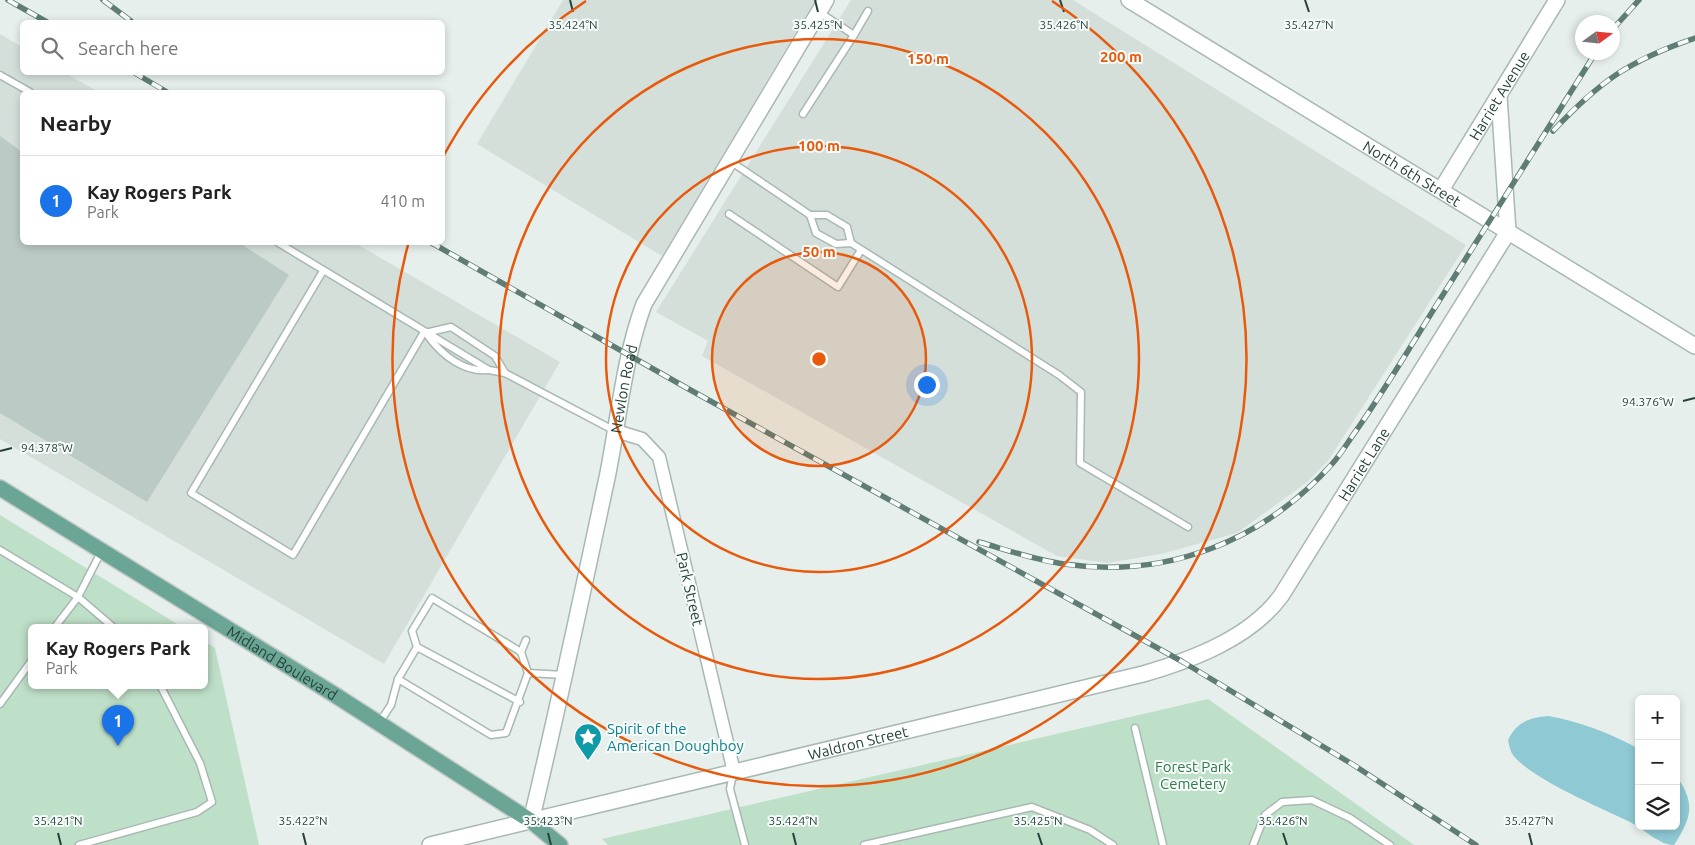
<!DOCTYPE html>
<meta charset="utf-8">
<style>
:root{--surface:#fff;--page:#f2f2f2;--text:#222;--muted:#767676;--line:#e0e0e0;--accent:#1a73e8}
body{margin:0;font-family:Ubuntu,sans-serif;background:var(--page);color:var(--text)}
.controls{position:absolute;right:15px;bottom:15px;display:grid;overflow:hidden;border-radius:8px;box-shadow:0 2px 8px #0003}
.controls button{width:45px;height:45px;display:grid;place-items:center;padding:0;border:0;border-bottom:1px solid var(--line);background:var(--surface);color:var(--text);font:25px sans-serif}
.compass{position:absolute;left:1575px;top:15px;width:45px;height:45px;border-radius:50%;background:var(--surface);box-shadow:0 2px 8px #0003;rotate:75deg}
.you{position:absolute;left:926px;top:384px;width:18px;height:18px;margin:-12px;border:4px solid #fff;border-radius:50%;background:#1a73e8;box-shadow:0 0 0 8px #1a73e833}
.badge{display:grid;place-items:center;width:32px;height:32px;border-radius:50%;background:var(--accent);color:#fff;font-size:16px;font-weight:700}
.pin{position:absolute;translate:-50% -41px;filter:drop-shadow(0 1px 2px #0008)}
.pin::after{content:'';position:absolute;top:26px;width:18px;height:15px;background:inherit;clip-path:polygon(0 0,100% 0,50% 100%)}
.popup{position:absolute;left:28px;top:624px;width:180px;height:65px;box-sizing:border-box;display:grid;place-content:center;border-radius:8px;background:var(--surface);filter:drop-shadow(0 1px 4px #0005);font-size:16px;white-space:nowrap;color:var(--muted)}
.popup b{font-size:19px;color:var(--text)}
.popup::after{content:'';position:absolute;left:50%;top:100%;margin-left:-10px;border:10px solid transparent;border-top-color:var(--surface)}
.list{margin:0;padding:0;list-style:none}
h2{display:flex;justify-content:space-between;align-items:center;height:65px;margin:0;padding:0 20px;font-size:21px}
h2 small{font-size:16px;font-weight:400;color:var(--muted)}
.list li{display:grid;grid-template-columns:32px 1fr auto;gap:15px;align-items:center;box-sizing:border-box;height:90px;padding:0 20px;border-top:1px solid var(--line)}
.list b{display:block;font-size:19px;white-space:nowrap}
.list p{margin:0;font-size:16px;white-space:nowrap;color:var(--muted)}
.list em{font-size:16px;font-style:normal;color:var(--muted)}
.icon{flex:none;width:28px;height:28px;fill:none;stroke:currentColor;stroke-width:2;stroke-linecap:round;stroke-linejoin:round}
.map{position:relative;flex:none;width:1695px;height:845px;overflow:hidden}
.search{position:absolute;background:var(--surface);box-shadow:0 2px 8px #0003;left:20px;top:20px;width:425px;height:55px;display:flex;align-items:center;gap:12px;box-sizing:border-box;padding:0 18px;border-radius:8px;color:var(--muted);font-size:19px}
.panel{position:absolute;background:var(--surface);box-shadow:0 2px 8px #0003;left:20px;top:90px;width:425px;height:155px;border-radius:8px}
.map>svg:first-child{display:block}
</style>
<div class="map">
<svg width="1695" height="845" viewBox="0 0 1695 845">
<rect width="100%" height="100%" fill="#e6efeb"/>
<!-- built -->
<g fill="#d4dfda">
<polygon points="563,0 815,0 662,256 477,144"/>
<polygon points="851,0 1073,0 1466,245 1328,461 1306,483 1237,533 1161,554 1107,563 1057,556 702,356 708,341 656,312"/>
<polygon points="0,34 22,47 22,72 65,73 99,92 22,92 22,242 355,243 560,362 384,664 0,439"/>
</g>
<!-- green -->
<g fill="#bfe0c8">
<polygon points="0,515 182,627 32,627 32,685 204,685 204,641 215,648 259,845 0,845"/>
<polygon points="1208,699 1414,845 608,845 602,839"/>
</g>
<!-- water -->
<path fill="#8ec9d4" d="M1548,716C1579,721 1612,734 1639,749V826H1676V775C1695,803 1693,815 1674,845C1659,845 1644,829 1630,822C1603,809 1530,778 1513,755C1510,751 1509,744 1508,740C1517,722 1528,718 1548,716Z"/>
<!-- building -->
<polygon fill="#bbcac4" points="0,136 22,152 22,242 238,242 289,275 147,502 0,413"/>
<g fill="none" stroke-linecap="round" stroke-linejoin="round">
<!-- service casing -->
<g stroke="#a8b8b2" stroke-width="9">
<g id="service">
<polyline points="854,35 868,11"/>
<polyline points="0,75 30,92"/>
<polyline points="803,114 854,35 819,12"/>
<polyline points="730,161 810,215 816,233 836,244 851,243 1059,375 1081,392 1080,463 1188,527"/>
<polyline points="729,214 838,287 861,250"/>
<polyline points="810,215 827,215 847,227 851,243"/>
<polyline points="277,242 489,370 505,373 615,431"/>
<polyline points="323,271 191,493 293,555 424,332"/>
<polyline points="425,333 451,327 495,356 505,373"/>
<path d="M428,336C442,355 464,373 489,370"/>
<polyline points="0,550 78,597 101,552"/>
<polyline points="55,627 78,597 113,627"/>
<polyline points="526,640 521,652 528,673"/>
<polyline points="417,647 412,631 432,598 521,652"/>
<polyline points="520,702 417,647 398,679 491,735 506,733 528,673 564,675"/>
<polyline points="0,704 32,660"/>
<polyline points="379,723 391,705 398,679"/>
<polyline points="1135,728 1163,845"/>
<polyline points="733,773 730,789 745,845"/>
<polyline points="79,845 197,812 212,802 200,763 160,685"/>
<polyline points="864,845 1032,807 1090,830 1113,845"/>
<polyline points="1253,845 1265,815 1282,802 1312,800 1350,818 1390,845"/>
</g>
</g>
<!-- minor casing -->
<g stroke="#a8b8b2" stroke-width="15">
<polyline id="minor" points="616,431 642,439 659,457 734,772"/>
</g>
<!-- tertiary casing -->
<g stroke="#a8b8b2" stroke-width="18">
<g id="tertiary">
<path id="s1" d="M1129,0L1695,346"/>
<path id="s2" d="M1441,190L1557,0"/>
<path id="s3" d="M531,821C559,705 583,590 608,473C619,417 624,358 644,304L826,0"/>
<path id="s4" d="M430,845L1143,674C1192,660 1250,638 1281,596L1508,232L1499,96"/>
</g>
</g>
<!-- primary casing -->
<g stroke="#c2cac8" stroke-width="18">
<g id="primary">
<path id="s5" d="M0,488L335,695L531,821L560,845"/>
</g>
</g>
<!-- service -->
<use href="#service" stroke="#fff" stroke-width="6"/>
<!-- minor -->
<use href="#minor" stroke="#fff" stroke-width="12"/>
<!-- tertiary -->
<use href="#tertiary" stroke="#fff" stroke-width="15"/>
<!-- primary -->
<use href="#primary" stroke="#6aa596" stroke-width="15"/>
<!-- rail casing -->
<g stroke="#5f7d75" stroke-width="5.5">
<g id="rail">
<polyline points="8,0 47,22"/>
<polyline points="103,0 131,21"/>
<polyline points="1612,30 1639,0"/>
<polyline points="133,72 167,92"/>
<path d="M1553,131C1600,81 1630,60 1695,38"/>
<polyline points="430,242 685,387 1183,662 1352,764 1476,845"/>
<path d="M979,542C1007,550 1035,560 1064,564C1168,579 1263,541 1332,464C1342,453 1349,440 1358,428C1385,389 1409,349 1434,309C1488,224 1542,138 1596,52"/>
</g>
</g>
<!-- rail -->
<use href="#rail" stroke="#f7fbf9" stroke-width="4" stroke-dasharray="11" stroke-linecap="butt"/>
</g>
<!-- ticks -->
<path fill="none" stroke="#24423a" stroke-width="2" d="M570,0L573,12M815,0L818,12M1060,0L1064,12M1305,0L1309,12M1683,401L1695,398M0,451L12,448M58,833L61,845M303,833L306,845M548,833L551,845M793,833L796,845M1038,833L1042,845M1283,833L1287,845M1529,833L1532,845"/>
<!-- distance rings -->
<circle cx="819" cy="359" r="107" fill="#e8590c" fill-opacity=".12"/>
<g fill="none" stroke="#e8590c" stroke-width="2.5">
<circle cx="819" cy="359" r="107"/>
<circle cx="819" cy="359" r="213"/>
<circle cx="819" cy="359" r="320"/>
<path d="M444 155A427 427 0 0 1 586 1M1052 1A427 427 0 1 1 408 245"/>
</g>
<!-- icons -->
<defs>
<g id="sight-pin" transform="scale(1.4375)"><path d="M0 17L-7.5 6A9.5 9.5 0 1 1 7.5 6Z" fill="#0f9aa8" stroke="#f7fbf9"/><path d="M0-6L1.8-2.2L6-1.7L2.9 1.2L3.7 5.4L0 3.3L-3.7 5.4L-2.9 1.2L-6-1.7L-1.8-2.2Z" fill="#fff"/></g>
</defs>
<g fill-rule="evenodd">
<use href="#sight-pin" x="588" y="737"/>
</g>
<g text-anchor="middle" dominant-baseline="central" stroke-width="4" stroke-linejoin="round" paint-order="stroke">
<!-- street labels -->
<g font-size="15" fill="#24423a" stroke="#f7fbf9">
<text stroke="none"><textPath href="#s2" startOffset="111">Harriet Avenue</textPath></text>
<text stroke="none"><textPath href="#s1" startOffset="332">North 6th Street</textPath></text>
<text stroke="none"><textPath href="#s3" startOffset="442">Newlon Road</textPath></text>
<text stroke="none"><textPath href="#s4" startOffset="1050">Harriet Lane</textPath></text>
<text transform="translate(690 589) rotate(77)">Park Street</text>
<text stroke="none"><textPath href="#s5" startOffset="332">Midland Boulevard</textPath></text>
<text stroke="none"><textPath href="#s4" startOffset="440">Waldron Street</textPath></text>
</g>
<!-- culture labels -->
<g font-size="15" fill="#0d838f" stroke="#f7fbf9" text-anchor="start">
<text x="607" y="728">Spirit of the<tspan x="607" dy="17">American Doughboy</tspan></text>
</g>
<!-- park labels -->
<g font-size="15" fill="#2d7a4b" stroke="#f7fbf9">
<text x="1193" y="766">Forest Park<tspan x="1193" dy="17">Cemetery</tspan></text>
</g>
</g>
<g font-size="12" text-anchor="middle" fill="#24423a" stroke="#f7fbf9" stroke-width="4" stroke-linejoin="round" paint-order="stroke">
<text x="818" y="29">35.425°N</text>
<text x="1309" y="29">35.427°N</text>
<text x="573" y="29">35.424°N</text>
<text x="1064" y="29">35.426°N</text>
<text x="1648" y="406">94.376°W</text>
<text x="47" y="452">94.378°W</text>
<text x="58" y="825">35.421°N</text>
<text x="303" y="825">35.422°N</text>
<text x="548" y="825">35.423°N</text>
<text x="793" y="825">35.424°N</text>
<text x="1038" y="825">35.425°N</text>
<text x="1283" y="825">35.426°N</text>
<text x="1529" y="825">35.427°N</text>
</g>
<circle cx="819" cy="359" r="8" fill="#e8590c" stroke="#f7fbf9" stroke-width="2.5"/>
<g font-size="15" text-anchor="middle" font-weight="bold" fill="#e8590c" stroke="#f7fbf9" stroke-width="4" stroke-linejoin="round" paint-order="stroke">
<text x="1121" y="62">200 m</text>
<text x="928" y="64">150 m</text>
<text x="819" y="151">100 m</text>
<text x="819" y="257">50 m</text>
</g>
</svg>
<div class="controls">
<button>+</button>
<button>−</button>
<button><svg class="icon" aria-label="layers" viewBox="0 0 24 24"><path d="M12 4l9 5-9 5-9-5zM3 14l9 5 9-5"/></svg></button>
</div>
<svg class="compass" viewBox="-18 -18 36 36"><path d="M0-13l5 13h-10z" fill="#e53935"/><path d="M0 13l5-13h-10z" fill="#767676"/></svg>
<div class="you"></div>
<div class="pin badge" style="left:118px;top:746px">1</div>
<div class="popup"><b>Kay Rogers Park</b>Park</div>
<div class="search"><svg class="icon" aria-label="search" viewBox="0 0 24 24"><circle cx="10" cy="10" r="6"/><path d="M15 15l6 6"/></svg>Search here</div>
<section class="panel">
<h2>Nearby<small></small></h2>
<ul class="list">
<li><span class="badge">1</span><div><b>Kay Rogers Park</b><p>Park</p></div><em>410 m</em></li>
</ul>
</section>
</div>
